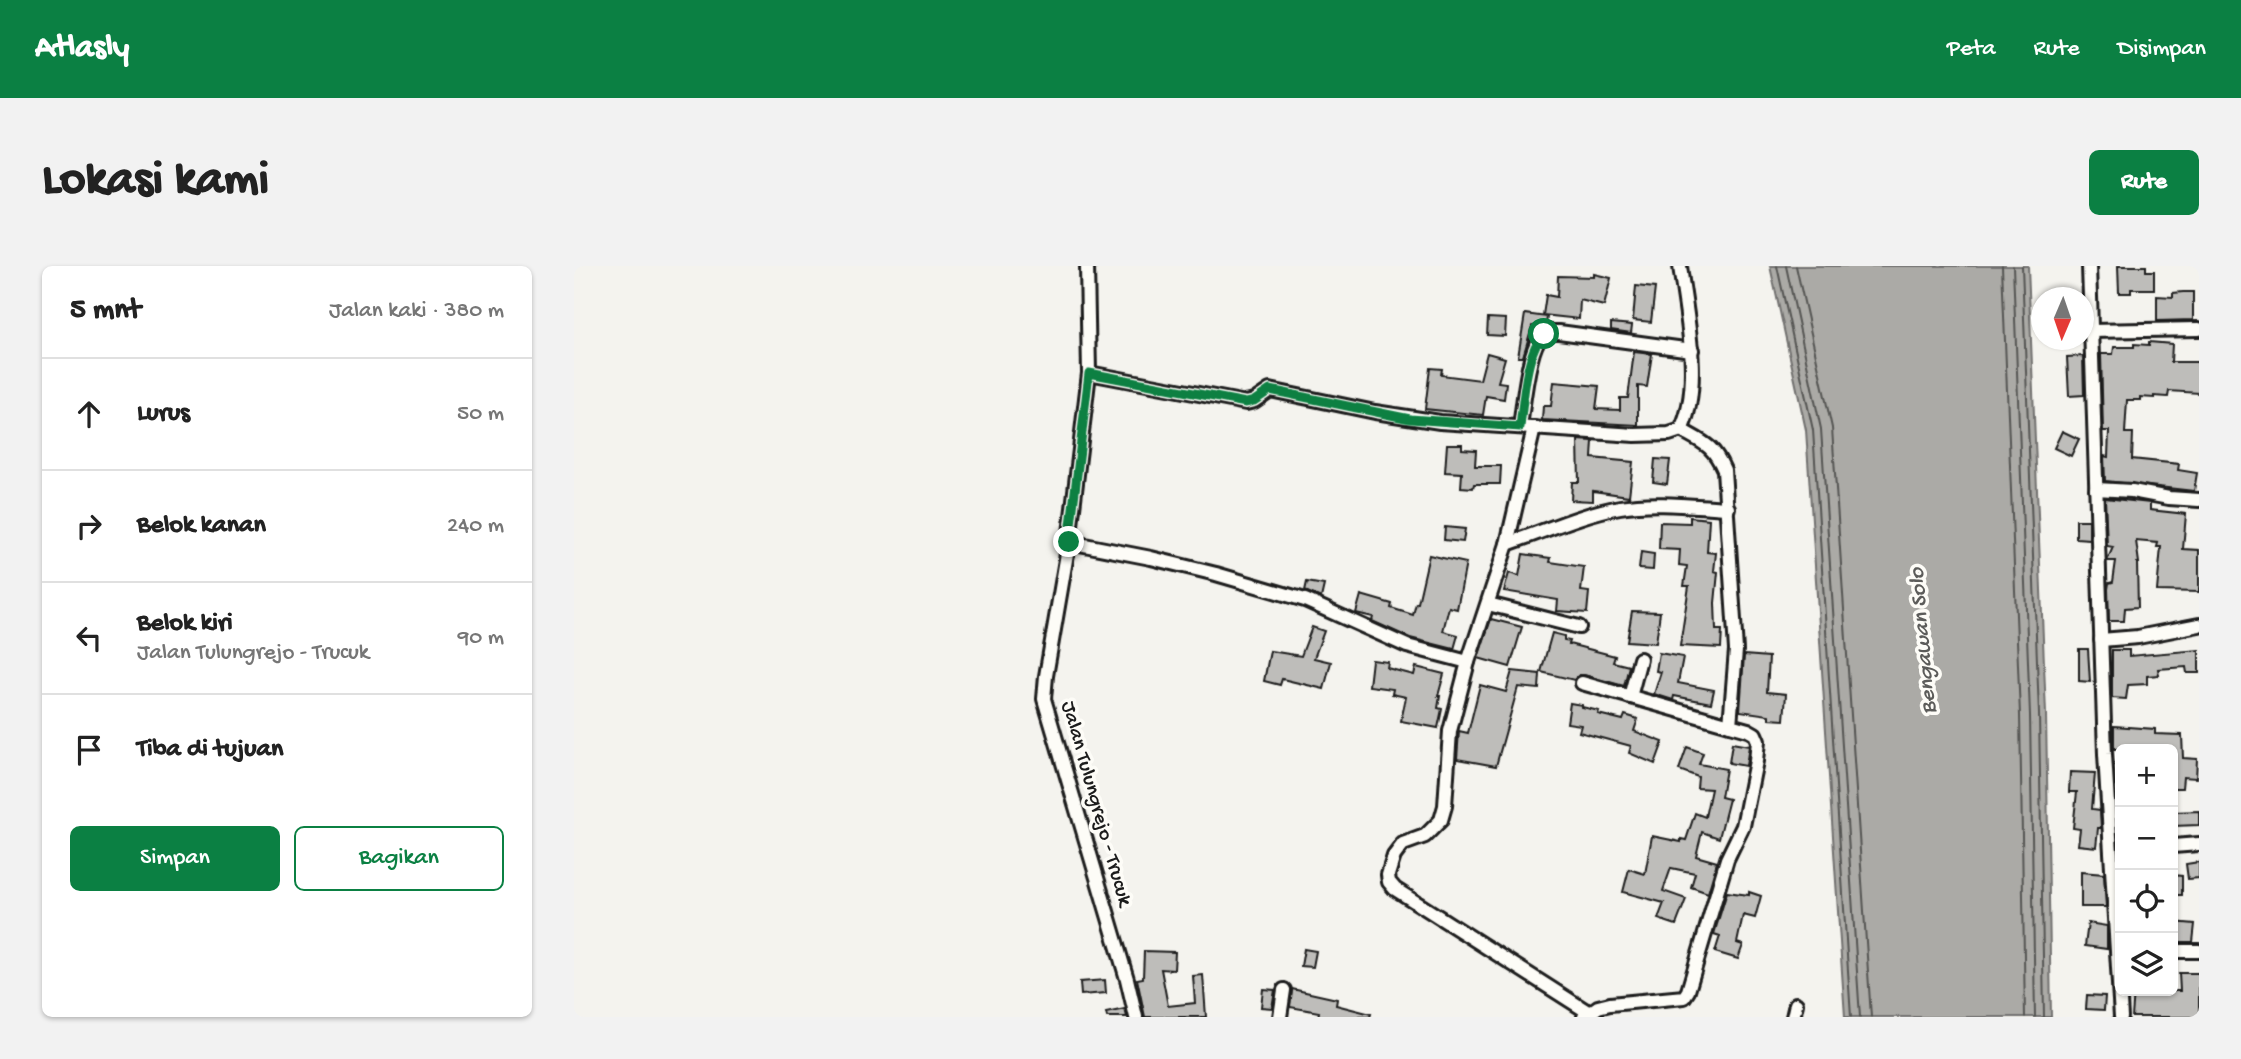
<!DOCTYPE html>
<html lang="id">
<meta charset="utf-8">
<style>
:root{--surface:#fff;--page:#f2f2f2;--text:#222;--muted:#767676;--line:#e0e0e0;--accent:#0b8043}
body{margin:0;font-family:"Gochi Hand",sans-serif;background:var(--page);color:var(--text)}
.controls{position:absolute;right:21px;bottom:21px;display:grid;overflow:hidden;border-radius:10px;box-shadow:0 2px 5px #0004}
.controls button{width:63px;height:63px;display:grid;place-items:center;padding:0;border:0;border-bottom:2px solid var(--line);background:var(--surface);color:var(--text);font:35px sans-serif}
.compass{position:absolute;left:1457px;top:21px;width:63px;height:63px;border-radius:50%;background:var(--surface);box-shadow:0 2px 5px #0004;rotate:182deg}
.stop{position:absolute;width:21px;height:21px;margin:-16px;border:5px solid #0b8043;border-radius:50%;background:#fff}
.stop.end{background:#0b8043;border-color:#fff;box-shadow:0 2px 7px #0008}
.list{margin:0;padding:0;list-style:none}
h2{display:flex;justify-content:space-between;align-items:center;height:91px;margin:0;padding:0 28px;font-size:30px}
h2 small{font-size:23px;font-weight:400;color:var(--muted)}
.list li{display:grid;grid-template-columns:46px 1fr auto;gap:21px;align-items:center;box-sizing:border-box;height:112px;padding:0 28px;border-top:2px solid var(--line)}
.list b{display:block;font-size:26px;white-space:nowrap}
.list p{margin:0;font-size:23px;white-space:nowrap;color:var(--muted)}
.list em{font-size:23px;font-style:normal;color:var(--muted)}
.actions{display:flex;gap:14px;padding:21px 28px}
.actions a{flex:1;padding:16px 0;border:2px solid var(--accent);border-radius:10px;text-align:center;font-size:24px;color:var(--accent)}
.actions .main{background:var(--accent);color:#fff}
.icon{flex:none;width:38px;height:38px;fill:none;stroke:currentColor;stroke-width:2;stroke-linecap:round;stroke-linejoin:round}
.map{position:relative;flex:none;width:1625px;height:751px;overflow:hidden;border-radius:10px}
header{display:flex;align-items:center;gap:42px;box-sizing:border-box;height:98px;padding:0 35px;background:var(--accent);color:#fff}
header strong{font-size:33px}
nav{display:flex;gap:38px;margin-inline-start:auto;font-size:24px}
.intro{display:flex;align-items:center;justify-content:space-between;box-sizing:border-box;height:168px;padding:0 42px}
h1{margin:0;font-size:49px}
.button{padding:18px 32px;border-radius:10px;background:var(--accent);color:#fff;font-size:24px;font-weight:700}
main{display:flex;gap:42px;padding:0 42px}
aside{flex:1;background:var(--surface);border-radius:10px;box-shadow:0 2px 5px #0004}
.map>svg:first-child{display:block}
</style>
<header>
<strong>Atlasly</strong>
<nav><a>Peta</a><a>Rute</a><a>Disimpan</a></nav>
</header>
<div class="intro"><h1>Lokasi kami</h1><a class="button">Rute</a></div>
<main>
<aside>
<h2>5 mnt<small>Jalan kaki · 380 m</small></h2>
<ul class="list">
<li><svg class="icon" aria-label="ahead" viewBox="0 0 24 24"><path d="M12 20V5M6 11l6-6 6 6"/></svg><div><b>Lurus</b></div><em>50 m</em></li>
<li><svg class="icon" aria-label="right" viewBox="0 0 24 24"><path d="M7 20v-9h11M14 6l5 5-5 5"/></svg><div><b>Belok kanan</b></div><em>240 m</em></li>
<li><svg class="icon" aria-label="left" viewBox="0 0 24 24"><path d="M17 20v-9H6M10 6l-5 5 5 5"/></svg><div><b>Belok kiri</b><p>Jalan Tulungrejo - Trucuk</p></div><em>90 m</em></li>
<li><svg class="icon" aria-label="arrive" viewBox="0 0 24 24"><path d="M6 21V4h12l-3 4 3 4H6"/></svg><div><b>Tiba di tujuan</b></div></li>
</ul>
<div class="actions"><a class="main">Simpan</a><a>Bagikan</a></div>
</aside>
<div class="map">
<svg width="1625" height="751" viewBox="0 0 1625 751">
<rect width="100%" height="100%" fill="#f4f3ee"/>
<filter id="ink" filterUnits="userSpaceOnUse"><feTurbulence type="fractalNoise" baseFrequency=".0143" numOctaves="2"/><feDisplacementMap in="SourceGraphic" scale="14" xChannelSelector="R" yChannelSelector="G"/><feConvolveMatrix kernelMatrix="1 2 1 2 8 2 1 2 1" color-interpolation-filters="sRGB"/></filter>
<g filter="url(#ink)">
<!-- water -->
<polygon fill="#abaaa6" stroke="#72716f" stroke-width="2" points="1196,0 1454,0 1472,448 1477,751 1271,751 1232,164"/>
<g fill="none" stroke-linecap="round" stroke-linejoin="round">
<!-- shore -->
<g stroke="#555553" stroke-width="2">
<polyline points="1203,0 1239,164 1277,751"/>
<polyline points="1212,0 1247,163 1286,751"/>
<polyline points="1222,0 1258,162 1297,751"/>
<polyline points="1428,0 1446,449 1451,751"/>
<polyline points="1439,0 1456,449 1461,751"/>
<polyline points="1448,0 1465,448 1470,751"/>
</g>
</g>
<!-- building -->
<g fill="#bebdba" stroke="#1c1c1c" stroke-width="2">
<polygon points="1544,0 1572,0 1572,5 1580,5 1580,23 1557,23 1557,27 1545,27"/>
<polygon points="1020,8 1037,12 1030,40 1006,34 1005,53 969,49 972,29 983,31 984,10 1020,11"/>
<polygon points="1062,20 1081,22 1077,56 1059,54"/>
<polygon points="1609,26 1619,26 1619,54 1583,55 1583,30 1599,31 1599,27"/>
<polygon points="951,48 973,51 972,58 965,61 958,60 949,91 944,91"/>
<polygon points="914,52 932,53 931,70 913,69"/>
<polygon points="1037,57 1058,59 1057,67 1037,64"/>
<polygon points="1575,76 1598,78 1597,96 1625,96 1625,127 1595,125 1594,131 1580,130 1580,132 1566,131 1566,134 1553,134 1551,167 1559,167 1558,193 1605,198 1604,204 1623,207 1620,225 1531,215 1530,190 1534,191 1535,165 1529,165 1527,88 1539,88 1540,81 1560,81 1560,78 1575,79"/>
<polygon points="1060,86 1078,88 1073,121 1064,120 1064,159 968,154 969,140 977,140 980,116 1025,120 1022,143 1046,144 1046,132 1054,132"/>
<polygon points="913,87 931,92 924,116 932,117 930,133 912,130 909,149 851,143 856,102 868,103 867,109 906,114"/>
<polygon points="1509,90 1510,129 1495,130 1493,91"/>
<polygon points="1488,165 1505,173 1497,190 1480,182"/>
<polygon points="1004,174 1019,175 1018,192 1059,196 1055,230 1019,225 1019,235 997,234 998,216 1005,216"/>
<polygon points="873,178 888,178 888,183 902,184 901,200 927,200 926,218 900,218 899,222 887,221 888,207 871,206"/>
<polygon points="1081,193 1096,194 1093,218 1079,216"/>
<polygon points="1531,232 1576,237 1576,244 1612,248 1609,283 1625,284 1625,326 1583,325 1587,281 1583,281 1584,277 1562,275 1565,297 1563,297 1564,341 1551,342 1550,355 1535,355 1534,323 1535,317 1539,316 1542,295 1533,295 1539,281 1533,280"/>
<polygon points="1116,251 1135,253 1133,286 1142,287 1140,305 1144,306 1141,337 1142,364 1148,364 1147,382 1106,380 1115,320 1110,320 1113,300 1105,299 1106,284 1085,283 1086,256 1116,257"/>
<polygon points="1502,254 1515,254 1515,273 1502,272"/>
<polygon points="871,261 891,263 889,276 870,274"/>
<polygon points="1067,286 1080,288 1079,304 1065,303"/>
<polygon points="949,288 977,292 976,296 1010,301 1007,325 1015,326 1013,347 983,345 984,334 930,325 935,307 945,310"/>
<polygon points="855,289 892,297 883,343 875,341 869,365 884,369 880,383 836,372 798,355 799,351 782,347 787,329 818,338 817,342 839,349 842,337 844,337"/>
<polygon points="733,316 750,319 747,332 731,325"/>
<polygon points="1058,345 1086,346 1082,377 1053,375"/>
<polygon points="917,353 948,361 936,401 904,392"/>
<polygon points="738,361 750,365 740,392 757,396 750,423 708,413 706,419 690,415 696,385 727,390"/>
<polygon points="978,367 990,370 990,374 996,375 995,378 1041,390 1039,396 1055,400 1050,420 1010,409 1005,409 1000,414 967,406"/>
<polygon points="1505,383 1514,383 1516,416 1505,415"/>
<polygon points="1538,384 1555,384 1555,390 1625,384 1625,407 1613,407 1612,401 1584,403 1585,409 1573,410 1573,418 1554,419 1552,433 1538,432"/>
<polygon points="1085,387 1109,391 1104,417 1140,424 1137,437 1100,430 1099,434 1080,428 1087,406 1082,405"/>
<polygon points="1170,389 1195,391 1193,426 1212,428 1210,454 1195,453 1195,449 1166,445"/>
<polygon points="798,394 814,396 813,402 840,409 842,401 870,408 864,430 866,430 864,442 868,443 864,462 827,455 832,431 818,428 819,423 795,420"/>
<polygon points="938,405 966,408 965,423 944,421 922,500 883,493 885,465 894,467 906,419 932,426"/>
<polygon points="996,437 1008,439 1008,441 1025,445 1024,448 1049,454 1051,449 1064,453 1060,465 1089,476 1081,498 1055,487 1057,480 1005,466 1007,459 993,457"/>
<polygon points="1540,460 1581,463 1581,468 1608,469 1609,492 1623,493 1622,512 1609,511 1608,522 1599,522 1599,483 1540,483"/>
<polygon points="1158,477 1175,480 1172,500 1155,497"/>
<polygon points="1113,481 1129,487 1125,498 1152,503 1147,531 1155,533 1145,572 1128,566 1122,590 1143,596 1134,627 1117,621 1121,607 1097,602 1089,625 1112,633 1102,659 1084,653 1090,637 1049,626 1055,603 1071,608 1078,570 1107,576 1107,573 1112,574 1121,547 1131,551 1137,523 1123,522 1124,511 1105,504"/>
<polygon points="1496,506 1521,507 1518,543 1526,544 1527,562 1524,562 1522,581 1504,579 1506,563 1499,562 1503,526 1495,526"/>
<polygon points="1625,545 1625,559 1599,560 1599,546"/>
<polygon points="1625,596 1625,612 1614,613 1612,598"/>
<polygon points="1507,606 1530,608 1532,641 1507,641"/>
<polygon points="1599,609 1608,610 1608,629 1599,629"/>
<polygon points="1153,626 1175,629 1175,626 1187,630 1181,652 1169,649 1163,677 1169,679 1164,693 1141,686 1146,670 1140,668"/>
<polygon points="1599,656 1621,658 1619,676 1599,676"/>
<polygon points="1514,657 1533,660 1533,683 1511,680"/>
<polygon points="730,683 742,685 739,701 727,700"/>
<polygon points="570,685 601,686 600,704 587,703 594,740 621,737 619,710 629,709 632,751 571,751 563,713 569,712"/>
<polygon points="1605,707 1625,707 1625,751 1558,751 1560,725 1606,725"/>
<polygon points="531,714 532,727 507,729 506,716"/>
<polygon points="689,723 701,724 698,742 687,741"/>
<polygon points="718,723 763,733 762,739 797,748 796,751 744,751 745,746 716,741"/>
<polygon points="1513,729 1531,730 1530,744 1512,743"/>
<polygon points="551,743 553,751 533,751 532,747"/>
</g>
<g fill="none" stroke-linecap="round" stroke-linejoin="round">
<!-- minor casing -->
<g stroke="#1c1c1c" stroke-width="18">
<g id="minor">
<polyline points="513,0 515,107 495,276 472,410 470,433 553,713 562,751"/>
<polyline points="1515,0 1531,488 1547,751"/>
<polyline points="1516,65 1625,63"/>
<path d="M515,107L672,137L680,135L696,124L801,146L866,156L1061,169L1095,168L1107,164C1129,119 1112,48 1106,0"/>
<path d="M946,161C949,142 954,79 969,69C973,65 979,66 985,66L1118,84"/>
<polyline points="960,162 933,278 894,396 876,465 871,540 867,554 851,570 829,578 820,590 814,609 815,616 821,623 1014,746"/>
<polyline points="1522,223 1558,225 1595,232 1625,234"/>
<polyline points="495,276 577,292 642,308 731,334 833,380 894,396"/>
<path d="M933,278C971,265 1007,248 1046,241C1081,235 1119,240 1154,242"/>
<polyline points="914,338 1005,361"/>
<polyline points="1527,374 1564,371 1625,359"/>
<polyline points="1008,417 1156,459"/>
<polyline points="1056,431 1066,393"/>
<polyline points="1599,580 1625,578"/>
<polyline points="1599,685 1625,685"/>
<polyline points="706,751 710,724"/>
<path d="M1010,751L1024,741L1036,738L1110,731L1114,725L1153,593L1169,560L1182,495L1184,475L1181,468L1174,464L1156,459L1162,384L1150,204C1139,179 1130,177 1107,164"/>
<polyline points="1219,751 1222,738"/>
</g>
</g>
<!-- minor -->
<use href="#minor" stroke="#fdfcf7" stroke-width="12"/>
</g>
</g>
<g fill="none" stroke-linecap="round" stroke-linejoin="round" filter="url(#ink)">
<!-- route -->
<path stroke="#0b8043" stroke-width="9" d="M495,276L515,107L672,137L680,135L696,124L836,153L946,161C949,138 952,83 970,68"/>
</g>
<g text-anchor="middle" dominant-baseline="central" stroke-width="7" stroke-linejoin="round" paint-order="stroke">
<!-- street labels -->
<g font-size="21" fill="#1c1c1c" stroke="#fdfcf7">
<text transform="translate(521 538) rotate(74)">Jalan Tulungrejo - Trucuk</text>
</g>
<!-- water labels -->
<g font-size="23" font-style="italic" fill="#5c5c5a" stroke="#fdfcf7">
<text transform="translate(1350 375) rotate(-95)">Bengawan Solo</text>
</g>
</g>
</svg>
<div class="controls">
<button>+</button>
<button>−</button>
<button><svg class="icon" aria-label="locate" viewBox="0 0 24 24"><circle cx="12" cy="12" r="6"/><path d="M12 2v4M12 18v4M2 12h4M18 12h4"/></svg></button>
<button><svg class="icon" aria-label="layers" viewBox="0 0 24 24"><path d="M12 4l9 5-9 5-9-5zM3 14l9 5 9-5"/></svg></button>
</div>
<svg class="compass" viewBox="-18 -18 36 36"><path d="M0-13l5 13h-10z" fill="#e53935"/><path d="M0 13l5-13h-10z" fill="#767676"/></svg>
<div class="stop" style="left:970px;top:68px"></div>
<div class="stop end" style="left:495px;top:276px"></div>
</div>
</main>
